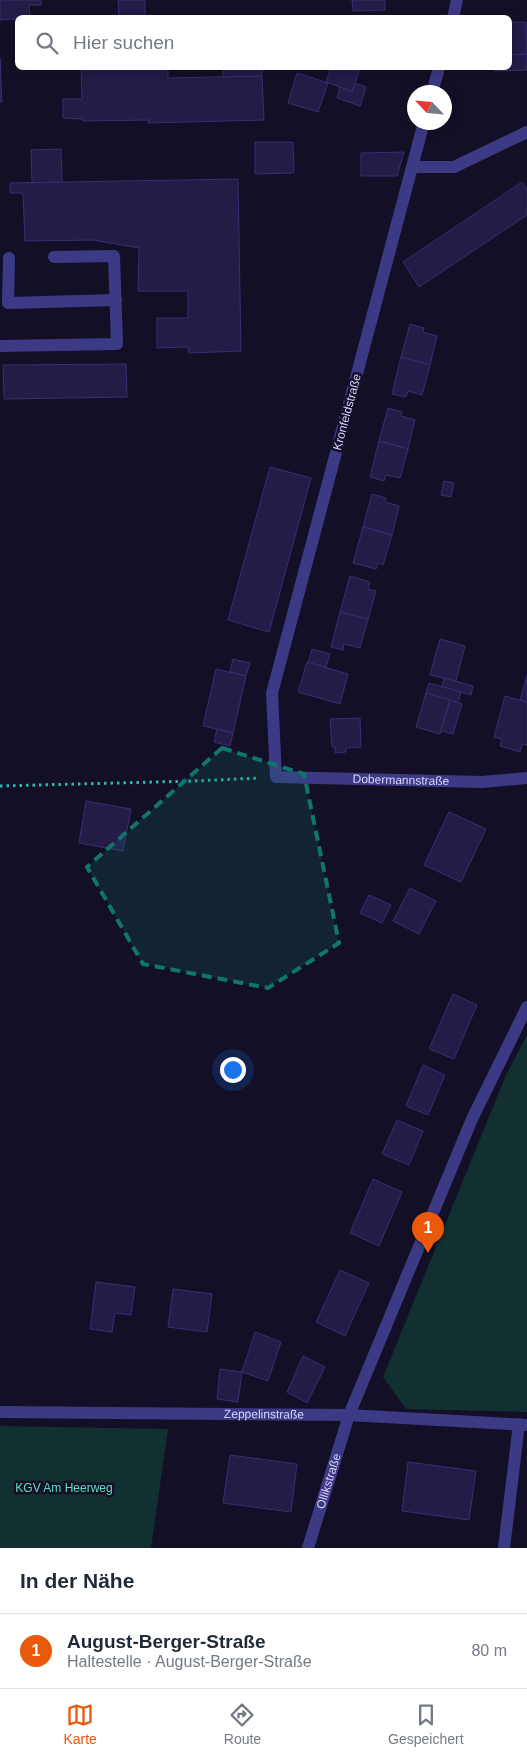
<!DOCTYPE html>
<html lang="de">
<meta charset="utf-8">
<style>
:root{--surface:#fff;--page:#f6f6f7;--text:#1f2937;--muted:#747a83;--line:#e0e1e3;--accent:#ea580c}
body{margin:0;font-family:Arial,sans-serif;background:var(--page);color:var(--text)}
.compass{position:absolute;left:407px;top:85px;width:45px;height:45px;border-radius:50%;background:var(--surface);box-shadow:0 2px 12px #0003;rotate:296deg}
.you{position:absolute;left:232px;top:1069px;width:18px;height:18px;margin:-12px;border:4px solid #fff;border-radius:50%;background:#1a73e8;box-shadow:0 0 0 8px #1a73e833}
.badge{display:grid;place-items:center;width:32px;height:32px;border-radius:50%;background:var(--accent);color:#fff;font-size:16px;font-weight:700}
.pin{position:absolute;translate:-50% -41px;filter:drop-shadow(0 1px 2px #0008)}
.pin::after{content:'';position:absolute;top:26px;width:18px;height:15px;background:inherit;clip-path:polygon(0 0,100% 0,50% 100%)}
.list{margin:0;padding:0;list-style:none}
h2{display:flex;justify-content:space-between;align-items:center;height:65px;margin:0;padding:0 20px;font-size:21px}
h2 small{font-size:16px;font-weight:400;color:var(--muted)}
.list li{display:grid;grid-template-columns:32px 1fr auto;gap:15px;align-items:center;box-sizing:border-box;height:75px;padding:0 20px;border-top:1px solid var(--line)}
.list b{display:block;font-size:19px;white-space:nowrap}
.list p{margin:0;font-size:16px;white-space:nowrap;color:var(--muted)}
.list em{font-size:16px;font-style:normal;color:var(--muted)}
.icon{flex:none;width:28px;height:28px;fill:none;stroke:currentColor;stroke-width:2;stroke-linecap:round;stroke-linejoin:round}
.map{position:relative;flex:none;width:527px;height:1548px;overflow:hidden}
.search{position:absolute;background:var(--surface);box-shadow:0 2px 12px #0003;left:15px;right:15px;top:15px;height:55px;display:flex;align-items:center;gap:12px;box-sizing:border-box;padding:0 18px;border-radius:8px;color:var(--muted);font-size:19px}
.sheet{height:140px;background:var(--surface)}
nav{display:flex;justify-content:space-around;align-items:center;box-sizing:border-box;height:70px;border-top:1px solid var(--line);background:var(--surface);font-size:14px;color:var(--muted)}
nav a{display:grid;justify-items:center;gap:2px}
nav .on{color:var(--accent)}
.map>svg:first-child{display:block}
</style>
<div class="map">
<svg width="527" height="1548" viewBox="0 0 527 1548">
<rect width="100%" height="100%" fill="#130f26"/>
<!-- green -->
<g fill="#12302f">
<polygon points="527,1035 527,1412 406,1409 383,1377 506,1075"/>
<polygon points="0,1426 168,1429 151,1548 0,1548"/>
</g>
<!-- building -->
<g fill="#241b47" stroke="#3b2d73">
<polygon points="0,0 41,0 41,5 29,5 30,18 0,20"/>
<polygon points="118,0 145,0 145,16 119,16"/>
<polygon points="352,0 385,0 385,10 353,11"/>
<polygon points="510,22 526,22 527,54 510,55"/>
<polygon points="527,54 527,70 495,71 495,68 510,68 510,55"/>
<polygon points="0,58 2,102 0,102"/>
<polygon points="81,68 168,68 168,78 262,76 264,120 148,123 149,120 83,121 82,119 63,118 63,99 82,99"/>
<polygon points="223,68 273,68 262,69 262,76 223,77"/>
<polygon points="331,68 360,68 352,92 326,82"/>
<polygon points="297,73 328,83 318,112 288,103"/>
<polygon points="355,83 366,87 360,106 337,98 340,87 352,92"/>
<polygon points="255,142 293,142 294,173 255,174"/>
<polygon points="61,149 62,182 32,183 31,150"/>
<polygon points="404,152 397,176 361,176 361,153"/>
<polygon points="238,179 241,351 189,353 188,347 157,348 157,318 188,318 188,291 138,291 139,248 93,240 25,241 23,193 10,193 10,183"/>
<polygon points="522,182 527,189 527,215 419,287 403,262"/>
<polygon points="410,324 424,328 423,332 437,336 430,365 401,357"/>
<polygon points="401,357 430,365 422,395 408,391 406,397 392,394"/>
<polygon points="126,364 127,397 4,399 3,365"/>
<polygon points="388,408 402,412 401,416 415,420 408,449 379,441"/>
<polygon points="379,441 408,449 400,478 386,475 384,481 370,477"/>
<polygon points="270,467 311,478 269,632 228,620"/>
<polygon points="444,481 454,483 451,497 441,495"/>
<polygon points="372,494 386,498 385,502 399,506 392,535 363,527"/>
<polygon points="363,527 392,535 383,565 378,563 376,569 353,563"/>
<polygon points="350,576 370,582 368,589 376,591 368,619 340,612"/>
<polygon points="340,612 368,619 360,648 344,644 343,650 331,647"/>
<polygon points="440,639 465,646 456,681 430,675"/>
<polygon points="312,649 330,654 326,667 308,663"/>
<polygon points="233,659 250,663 246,676 230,672"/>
<polygon points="307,662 348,674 340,704 298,692"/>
<polygon points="216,669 246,676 233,733 203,726"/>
<polygon points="527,675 527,702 520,700"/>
<polygon points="444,678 473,686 471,695 442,687"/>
<polygon points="429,683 461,692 458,703 426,693"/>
<polygon points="426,693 450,700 440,734 416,727"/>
<polygon points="505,696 527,702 527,745 522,744 520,752 500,746 502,739 494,737"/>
<polygon points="450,700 462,704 453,734 441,731"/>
<polygon points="360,718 361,747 346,748 346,752 335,753 335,747 332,747 330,719"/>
<polygon points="217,729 233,733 230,746 214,742"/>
<polygon points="86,801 131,809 123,851 79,843"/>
<polygon points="449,812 486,829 461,882 424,865"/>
<polygon points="410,888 436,901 419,934 393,921"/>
<polygon points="369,895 391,905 382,923 360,913"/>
<polygon points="453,994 477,1005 454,1059 429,1049"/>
<polygon points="423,1065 445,1075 428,1115 406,1106"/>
<polygon points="397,1120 423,1131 409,1165 382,1154"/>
<polygon points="373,1179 402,1192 379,1246 350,1233"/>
<polygon points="340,1270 369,1283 345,1336 316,1322"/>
<polygon points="96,1282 135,1287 131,1315 115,1313 112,1332 90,1329"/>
<polygon points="173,1289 212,1294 207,1332 168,1327"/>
<polygon points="255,1332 281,1342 268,1381 242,1372"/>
<polygon points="303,1356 325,1367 307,1403 287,1392"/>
<polygon points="220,1369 242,1372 238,1402 217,1399"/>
<polygon points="230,1455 297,1464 291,1512 223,1503"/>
<polygon points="408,1462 476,1471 469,1520 402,1511"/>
</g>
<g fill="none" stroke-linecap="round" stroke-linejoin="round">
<!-- path -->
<polyline stroke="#2fb8b0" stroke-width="3" stroke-dasharray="2.5 4" stroke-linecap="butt" points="0,786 194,781 259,778"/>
<!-- minor -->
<g stroke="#3d3a85" stroke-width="12">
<polyline points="453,18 457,0"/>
<polyline points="432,92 439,68"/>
<path id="s1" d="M424,122L272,693L276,777L482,782L527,778"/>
<polyline points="412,167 454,167 527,132"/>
<polyline points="9,258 8,303 116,300"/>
<polyline points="0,346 117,344 114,256 54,257"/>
<path id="s2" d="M0,1412L349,1415L527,1425"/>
<path id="s3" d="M308,1548L349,1415L472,1119L527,1007"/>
<polyline points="504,1548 519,1424"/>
</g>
</g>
<!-- marked area -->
<path fill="#0f766e" fill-opacity="0.2" stroke="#0f766e" stroke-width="4" stroke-dasharray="10 6" stroke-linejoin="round" d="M222,748L304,774L339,943L268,988L143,964L87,867Z"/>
<g text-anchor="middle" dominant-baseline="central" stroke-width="5" stroke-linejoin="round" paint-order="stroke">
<!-- street labels -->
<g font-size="12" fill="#d9d4ff" stroke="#130f26">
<text transform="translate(347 412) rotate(-75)">Kronfeldstraße</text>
<text stroke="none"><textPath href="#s1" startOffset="800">Dobermannstraße</textPath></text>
<text stroke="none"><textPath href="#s2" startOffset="264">Zeppelinstraße</textPath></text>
<text stroke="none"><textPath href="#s3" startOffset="70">Ollikstraße</textPath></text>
</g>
<!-- park labels -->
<g font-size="12" fill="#5fe0c0" stroke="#130f26">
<text x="64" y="1488">KGV Am Heerweg</text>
</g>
</g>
</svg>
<svg class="compass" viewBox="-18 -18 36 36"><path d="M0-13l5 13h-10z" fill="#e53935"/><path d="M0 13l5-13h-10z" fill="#747a83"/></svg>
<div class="you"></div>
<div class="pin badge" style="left:428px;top:1253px">1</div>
<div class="search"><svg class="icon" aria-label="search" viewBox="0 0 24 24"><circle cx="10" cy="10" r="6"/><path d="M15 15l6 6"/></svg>Hier suchen</div>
</div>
<section class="sheet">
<h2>In der Nähe<small></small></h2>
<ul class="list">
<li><span class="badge">1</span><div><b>August-Berger-Straße</b><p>Haltestelle · August-Berger-Straße</p></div><em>80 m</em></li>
</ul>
</section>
<nav>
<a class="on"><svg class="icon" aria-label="map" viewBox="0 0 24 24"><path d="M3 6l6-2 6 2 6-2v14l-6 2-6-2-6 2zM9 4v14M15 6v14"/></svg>Karte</a>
<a><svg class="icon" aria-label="directions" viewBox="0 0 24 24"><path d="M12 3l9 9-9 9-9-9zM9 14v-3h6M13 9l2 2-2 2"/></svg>Route</a>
<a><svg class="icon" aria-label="saved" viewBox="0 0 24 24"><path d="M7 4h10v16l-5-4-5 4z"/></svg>Gespeichert</a>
</nav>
